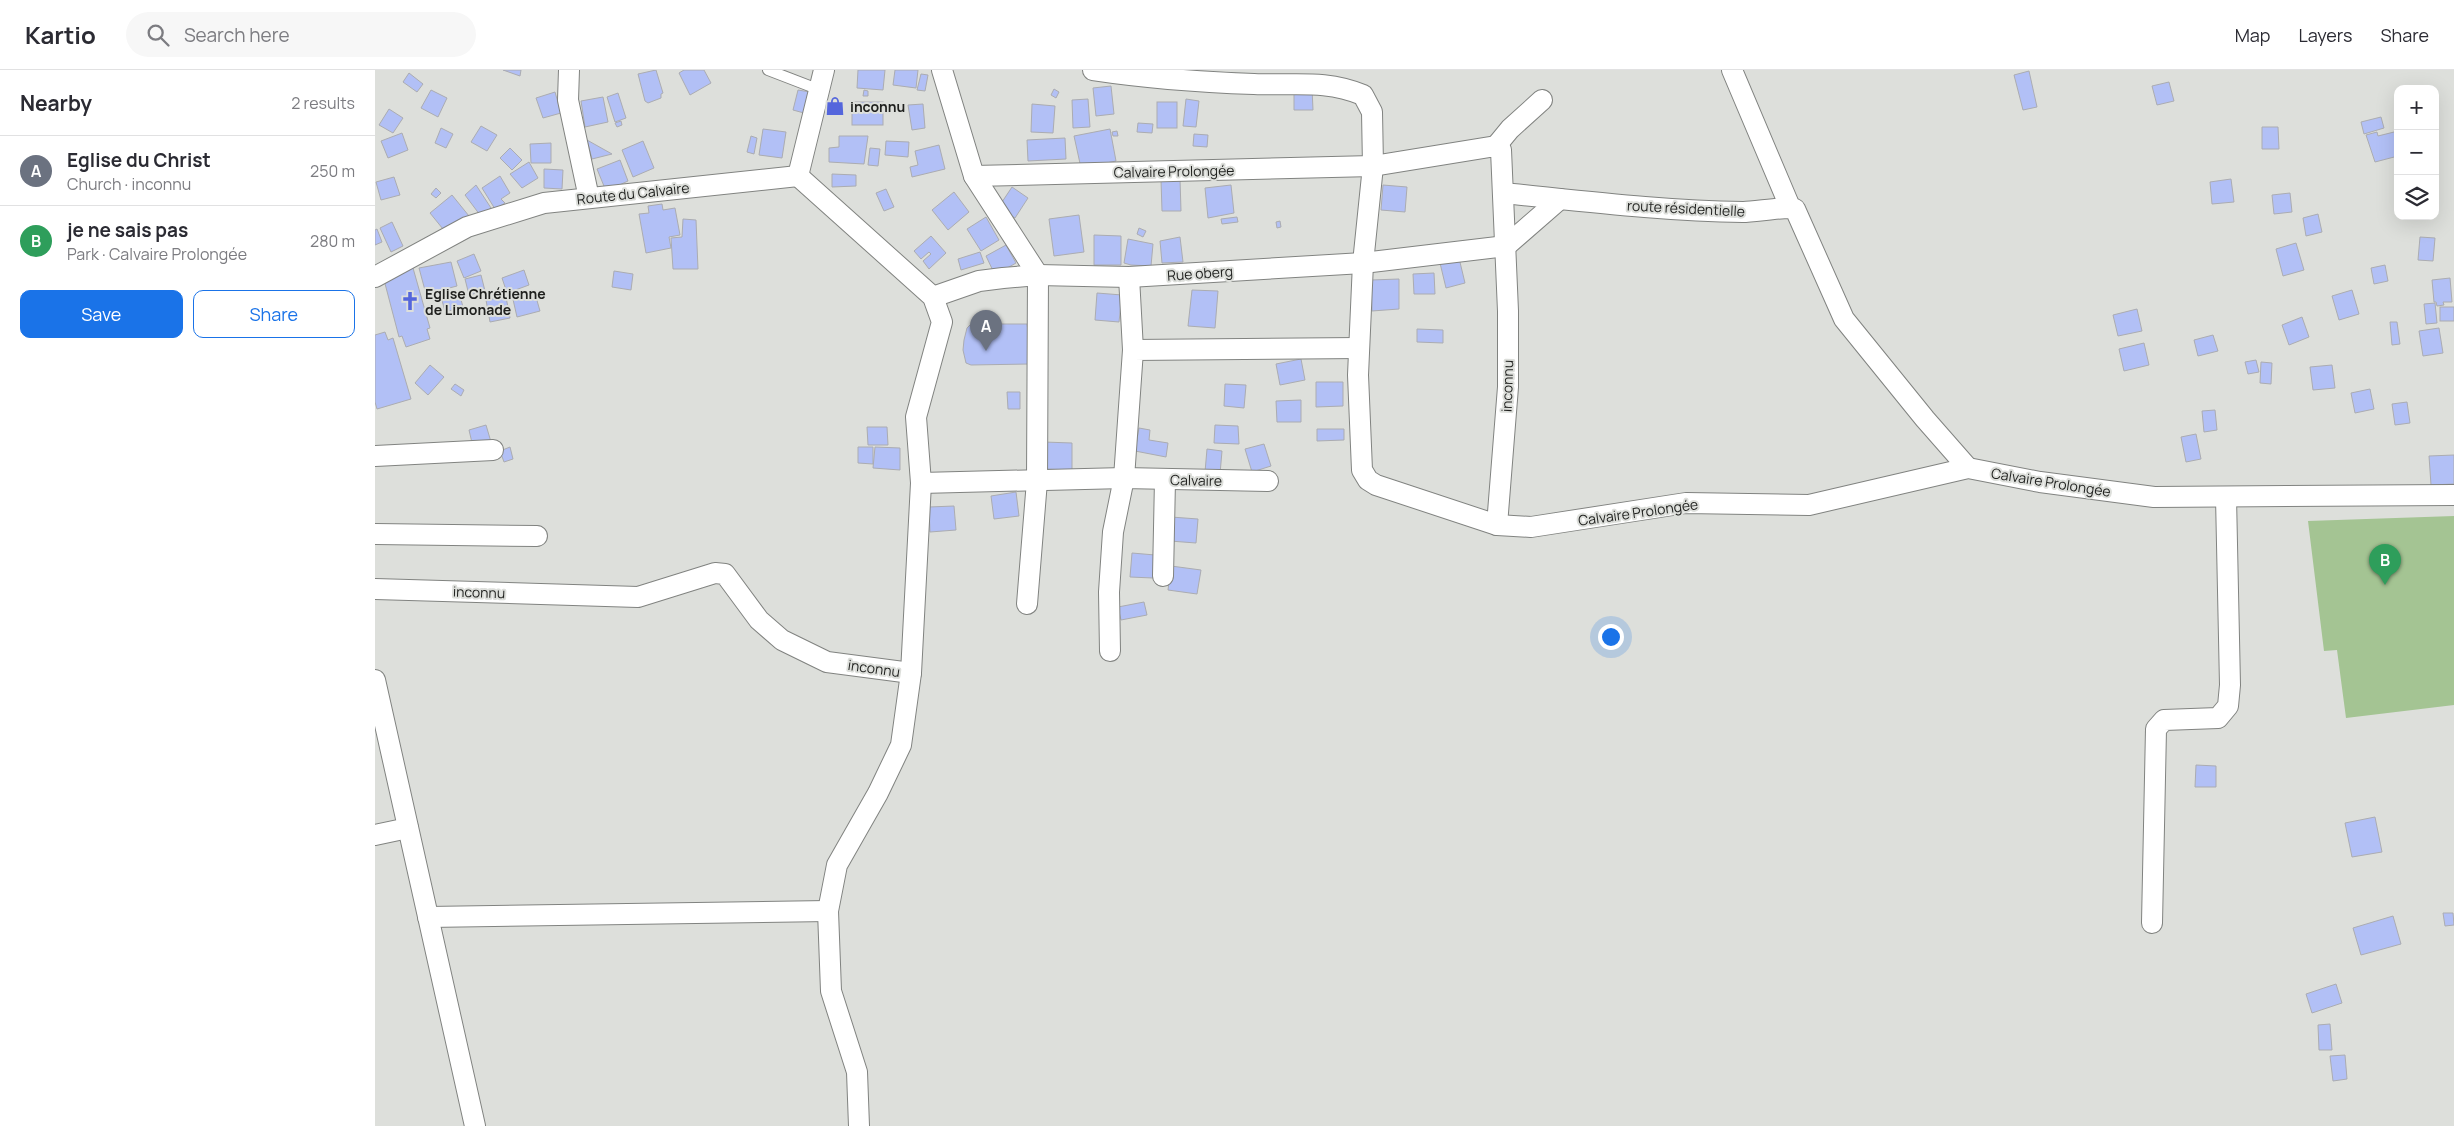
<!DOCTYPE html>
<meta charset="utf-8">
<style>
:root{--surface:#fff;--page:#f7f7f7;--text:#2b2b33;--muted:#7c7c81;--line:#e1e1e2;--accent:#1a73e8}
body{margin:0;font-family:Manrope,sans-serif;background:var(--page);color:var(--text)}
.controls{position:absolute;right:15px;top:15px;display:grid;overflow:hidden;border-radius:10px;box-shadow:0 5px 20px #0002}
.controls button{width:45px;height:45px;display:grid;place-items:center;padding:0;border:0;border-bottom:1px solid var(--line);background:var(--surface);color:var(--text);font:25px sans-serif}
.you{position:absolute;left:1235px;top:566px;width:18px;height:18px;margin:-12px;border:4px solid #fff;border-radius:50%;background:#1a73e8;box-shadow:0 0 0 8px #1a73e833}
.badge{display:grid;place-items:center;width:32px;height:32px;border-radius:50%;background:var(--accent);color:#fff;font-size:16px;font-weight:700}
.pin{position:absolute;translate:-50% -41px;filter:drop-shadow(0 1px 2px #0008)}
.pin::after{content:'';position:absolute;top:26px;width:18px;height:15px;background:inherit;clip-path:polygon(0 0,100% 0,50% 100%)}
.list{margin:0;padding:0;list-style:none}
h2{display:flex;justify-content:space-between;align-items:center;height:65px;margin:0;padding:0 20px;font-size:21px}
h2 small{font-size:16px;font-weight:400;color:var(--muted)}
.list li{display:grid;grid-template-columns:32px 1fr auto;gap:15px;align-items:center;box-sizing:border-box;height:70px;padding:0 20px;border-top:1px solid var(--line)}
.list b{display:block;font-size:19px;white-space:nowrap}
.list p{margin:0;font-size:16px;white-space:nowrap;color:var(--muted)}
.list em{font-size:16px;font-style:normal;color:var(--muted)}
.actions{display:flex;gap:10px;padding:15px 20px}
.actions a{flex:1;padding:11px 0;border:1px solid var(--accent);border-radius:10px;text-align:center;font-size:18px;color:var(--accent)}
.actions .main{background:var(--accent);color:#fff}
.icon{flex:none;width:28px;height:28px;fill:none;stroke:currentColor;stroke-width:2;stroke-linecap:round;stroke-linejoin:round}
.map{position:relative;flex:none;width:2079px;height:1056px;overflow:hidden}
header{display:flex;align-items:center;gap:30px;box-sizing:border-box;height:70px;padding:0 25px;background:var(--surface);border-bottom:1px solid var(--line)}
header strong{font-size:24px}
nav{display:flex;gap:28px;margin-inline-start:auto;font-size:18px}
.search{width:350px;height:45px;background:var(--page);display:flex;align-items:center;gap:12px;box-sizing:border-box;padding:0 18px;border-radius:28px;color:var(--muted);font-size:19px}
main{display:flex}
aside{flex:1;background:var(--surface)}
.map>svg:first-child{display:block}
</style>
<header>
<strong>Kartio</strong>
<div class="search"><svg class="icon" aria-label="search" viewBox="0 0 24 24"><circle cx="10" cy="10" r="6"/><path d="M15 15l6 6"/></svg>Search here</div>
<nav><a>Map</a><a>Layers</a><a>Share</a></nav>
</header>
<main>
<aside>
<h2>Nearby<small>2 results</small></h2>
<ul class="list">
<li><span class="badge" style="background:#6b7280">A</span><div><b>Eglise du Christ</b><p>Church · inconnu</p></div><em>250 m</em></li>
<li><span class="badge" style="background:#2e9e5b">B</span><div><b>je ne sais pas</b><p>Park · Calvaire Prolongée</p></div><em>280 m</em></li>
</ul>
<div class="actions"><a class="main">Save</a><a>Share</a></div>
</aside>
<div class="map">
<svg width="2079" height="1056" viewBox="0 0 2079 1056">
<rect width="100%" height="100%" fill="#dddfdb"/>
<!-- green -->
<polygon fill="#a4c493" points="2079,446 2079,635 1971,648 1962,580 1949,581 1933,451"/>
<!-- building -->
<g fill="#b2c0f6" stroke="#abacb1">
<polygon points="128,0 146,0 145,6"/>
<polygon points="281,0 288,23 286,24 286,28 273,33 270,31 263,4"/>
<polygon points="309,0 329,0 336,13 315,25 304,3"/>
<polygon points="483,0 510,0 508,20 482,18"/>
<polygon points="520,0 543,0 541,18 518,15"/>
<polygon points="1654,1 1662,37 1648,40 1639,5"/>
<polygon points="34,3 48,14 42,22 28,12"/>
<polygon points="546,4 553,5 550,21 542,20"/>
<polygon points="1794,12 1799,31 1782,35 1777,16"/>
<polygon points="736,16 739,44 721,46 718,18"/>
<polygon points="919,18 937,18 938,40 919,40"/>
<polygon points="679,19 684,22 681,28 676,25"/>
<polygon points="56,20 72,28 63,47 46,38"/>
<polygon points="423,20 435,22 429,43 418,40"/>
<polygon points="489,20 493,21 493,26 488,26"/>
<polygon points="180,22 186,43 168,48 161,28"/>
<polygon points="243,23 251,48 240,52 232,27"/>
<polygon points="228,27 233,52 210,57 206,31"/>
<polygon points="713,29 715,57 698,58 697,30"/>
<polygon points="811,29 824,31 821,57 808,56"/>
<rect x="477" y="32" width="31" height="23"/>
<rect x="782" y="32" width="20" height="26"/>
<polygon points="548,34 550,58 537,60 533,35"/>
<polygon points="657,34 680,36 678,63 656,62"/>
<polygon points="14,39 28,48 18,63 4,55"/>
<polygon points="2006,47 2009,58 1989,64 1986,52"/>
<polygon points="246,51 247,55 242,57 240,53"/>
<polygon points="763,53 778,54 777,63 762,62"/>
<polygon points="106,56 122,65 112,81 96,72"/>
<polygon points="1887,57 1903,57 1904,79 1887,79"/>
<polygon points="66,58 78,64 71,78 60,73"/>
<polygon points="388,59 411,62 407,88 384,85"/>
<polygon points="735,59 741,91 706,98 699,66"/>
<polygon points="742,61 743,66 738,66 737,62"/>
<polygon points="2023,61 2023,86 2000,92 1991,65 2002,62 2003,66"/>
<polygon points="27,63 33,80 13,88 6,71"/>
<polygon points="819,64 833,65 832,77 818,76"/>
<polygon points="376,66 382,68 379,84 372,82"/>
<polygon points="464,66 493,66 489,94 454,92 454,78 464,77"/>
<polygon points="690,68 691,89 653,91 652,70"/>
<polygon points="212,70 237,84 217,89"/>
<polygon points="268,71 279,98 258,107 247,80"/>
<polygon points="511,71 534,72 533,87 510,85"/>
<polygon points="176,73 176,93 156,93 155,74"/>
<polygon points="564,75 570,99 537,107 535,97 543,95 540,81"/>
<polygon points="135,78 147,90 137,100 125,88"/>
<polygon points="495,78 505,79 503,96 493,95"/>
<polygon points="245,90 253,111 231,121 222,99"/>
<polygon points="154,92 163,108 147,118 135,104"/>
<polygon points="169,99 188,100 187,119 169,118"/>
<polygon points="457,104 481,105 481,116 457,117"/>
<polygon points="125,106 135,123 126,129 130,133 120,139 107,118"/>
<polygon points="19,107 25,125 6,130 1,112"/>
<polygon points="805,109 806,141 787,141 786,110"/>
<polygon points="1856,109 1859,132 1837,134 1835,112"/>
<polygon points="101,115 116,138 105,145 90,125"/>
<polygon points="856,115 859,143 833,148 830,118"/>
<polygon points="1008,115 1032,117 1030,142 1006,140"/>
<polygon points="637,117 653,128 640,148 623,138"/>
<polygon points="61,118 66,123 61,128 56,124"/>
<polygon points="511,119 519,137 509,141 501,123"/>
<polygon points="579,122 594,142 573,160 557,140"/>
<polygon points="1915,123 1917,142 1899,144 1897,125"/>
<polygon points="77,125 94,146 72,164 55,143"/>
<polygon points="287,134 288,140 300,138 305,165 294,167 296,178 271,183 264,144 274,143 273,136"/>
<polygon points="1943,144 1947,162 1931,166 1928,148"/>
<polygon points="704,145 709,182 679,186 674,149"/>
<polygon points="611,147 624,170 606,181 592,159"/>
<polygon points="862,147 863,152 847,154 846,149"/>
<polygon points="308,149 321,150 323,199 298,199 296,168 307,167"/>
<polygon points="905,151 906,157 902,158 901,152"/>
<polygon points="17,152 28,176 16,182 5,158"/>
<polygon points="764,158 771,161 768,167 762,164"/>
<polygon points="2,159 7,172 0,175 0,160"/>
<polygon points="719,165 746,166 746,195 719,195"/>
<polygon points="556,166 571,183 554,199 548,191 556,184 554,182 546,189 539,181"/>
<polygon points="805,167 808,192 787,193 785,171"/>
<polygon points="2045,167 2060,168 2058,191 2043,190"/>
<polygon points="753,169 778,174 776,196 756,195 749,193"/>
<polygon points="1921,173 1929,200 1908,206 1901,179"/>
<polygon points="631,175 641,193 620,205 611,186"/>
<polygon points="605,182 609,193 586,200 583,189"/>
<polygon points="99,184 106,201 89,208 82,191"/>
<polygon points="1084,188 1090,213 1071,218 1065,193"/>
<polygon points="76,192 82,216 51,224 44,198"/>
<polygon points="2010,195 2013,211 1999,214 1996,198"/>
<polygon points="38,198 55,258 52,259 55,269 31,277 27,266 24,267 8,206"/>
<polygon points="149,200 154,215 132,223 127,208"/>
<polygon points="239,201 258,204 256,220 237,217"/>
<polygon points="1059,203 1060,224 1039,224 1038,204"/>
<polygon points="106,205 110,221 94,225 90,209"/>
<polygon points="2075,208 2077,232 2068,232 2069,235 2062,236 2061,232 2059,232 2057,210"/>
<polygon points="1024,209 1024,239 997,241 996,210"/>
<polygon points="159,220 165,241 142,247 137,225"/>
<polygon points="817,220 843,221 840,258 813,256"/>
<polygon points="1977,220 1984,244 1964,250 1957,226"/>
<polygon points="84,222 88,237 70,242 66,226"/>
<polygon points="722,223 747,225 744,252 720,250"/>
<polygon points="131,227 135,248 115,252 111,230"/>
<polygon points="2060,233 2062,253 2051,254 2049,234"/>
<rect x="2065" y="237" width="14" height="14"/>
<polygon points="1762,239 1767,261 1743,266 1738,245"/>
<polygon points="1927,247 1934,267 1914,275 1907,255"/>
<polygon points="2015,252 2022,252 2025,274 2017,275"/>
<polygon points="596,254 652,254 655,275 654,294 596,295 591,293 588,280 589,270 592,258"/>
<polygon points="2064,258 2068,283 2048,286 2044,261"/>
<polygon points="1042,259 1068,260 1068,273 1042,272"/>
<polygon points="10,262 13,270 18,268 36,329 2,339 0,332 0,265"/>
<polygon points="1838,265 1843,281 1823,286 1819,270"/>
<polygon points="1769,273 1774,295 1749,301 1744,279"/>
<polygon points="926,289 930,310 905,315 901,294"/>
<polygon points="1881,290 1884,302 1873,304 1870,292"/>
<polygon points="1886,292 1897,293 1896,314 1885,313"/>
<polygon points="55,295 69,307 53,325 40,313"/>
<polygon points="1957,295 1960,318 1938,320 1935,297"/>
<polygon points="941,312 968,312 968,336 941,337"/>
<polygon points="80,314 89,320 86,326 76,319"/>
<polygon points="850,314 871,315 869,338 849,336"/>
<polygon points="1995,319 1999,339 1980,343 1976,323"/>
<polygon points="632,322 645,322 645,339 633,339"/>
<polygon points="926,330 926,352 902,352 901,331"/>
<polygon points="2032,332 2035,353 2020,355 2017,334"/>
<polygon points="1840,340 1842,360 1829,362 1827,341"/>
<polygon points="111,355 116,372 98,377 94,360"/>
<polygon points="840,355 863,356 864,374 839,373"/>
<polygon points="492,357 512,357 513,375 493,375"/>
<polygon points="764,358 775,360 774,370 793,373 791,387 760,381"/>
<polygon points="942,359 969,359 969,370 942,371"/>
<polygon points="1821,364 1826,389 1811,392 1806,367"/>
<polygon points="669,372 697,373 697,400 669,399"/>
<polygon points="889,374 896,396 877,402 870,379"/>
<polygon points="135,377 138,389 129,392 125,381"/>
<polygon points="483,377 498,377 498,394 483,393"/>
<polygon points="500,377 525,378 525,400 498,398"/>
<polygon points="832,379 847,381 845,404 830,402"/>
<polygon points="2079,385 2079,414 2056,415 2054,386"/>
<polygon points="641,422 644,446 619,449 616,426"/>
<polygon points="579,436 581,460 555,462 554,437"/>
<polygon points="796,447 823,449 821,473 795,471"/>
<polygon points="757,483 780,485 778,508 755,507"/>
<polygon points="796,496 826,500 822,524 793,520"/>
<polygon points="769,532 772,545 746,550 743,537"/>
<polygon points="1821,695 1841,696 1841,717 1820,717"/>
<polygon points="2000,747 2007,782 1977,787 1970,753"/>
<polygon points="2068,843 2078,843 2079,855 2070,856"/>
<polygon points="2018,846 2026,874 1986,885 1978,858"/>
<polygon points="1961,914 1967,933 1937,943 1931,924"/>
<polygon points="1955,954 1957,980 1944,980 1943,955"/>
<polygon points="1970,985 1972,1009 1958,1011 1955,986"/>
</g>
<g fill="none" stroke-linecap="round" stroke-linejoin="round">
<!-- service casing -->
<g stroke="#818380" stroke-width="12">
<polyline id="service" points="393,0 445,20"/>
</g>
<!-- minor casing -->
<g stroke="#818380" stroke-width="22">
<g id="minor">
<polyline points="194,0 193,30 214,128"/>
<polyline points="567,0 599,106 663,205 662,411 652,534"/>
<path d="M718,0C771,8 825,12 879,14C918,16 950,9 988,25L997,42L998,96L988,193L983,305L987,400L993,410L1001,415L1122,455L1156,457L1311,433L1434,435L1593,398L1665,412L1779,427L2079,425"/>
<polyline points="1357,0 1415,137"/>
<polyline points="1121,76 1135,59 1167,30"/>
<polyline points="423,106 558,227 567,252 541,347 546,413 536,603 526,675 503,723 462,795 453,841 456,921 482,1002 484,1056"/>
<polyline points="423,106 449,0"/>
<polyline points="599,106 998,96 1121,76 1126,80 1133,241 1133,317 1122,455"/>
<path d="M1128,123C1208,131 1288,141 1368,142C1380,142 1413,136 1420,139L1469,249L1550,349L1593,398"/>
<polyline points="0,207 92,157 169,133 423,106"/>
<polyline points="754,207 758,280"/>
<polyline points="558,227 604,211 628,208 663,205 754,207 988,193 1131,176 1185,129"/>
<polyline points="0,386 118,380"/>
<polyline points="546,413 749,408 893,411"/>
<polyline points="0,464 162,466"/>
<polyline points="788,506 790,410"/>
<polyline points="0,519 263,527 340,503 350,504 384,550 407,570 452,592 536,603"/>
<polyline points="735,581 734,522 738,462 749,408 758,280 984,278"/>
<polyline points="0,610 100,1056"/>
<polyline points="0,765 33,758"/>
<polyline points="53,847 453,841"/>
<polyline points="1777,853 1781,659 1789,650 1843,648 1853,636 1855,615 1851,427"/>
</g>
</g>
<!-- service -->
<use href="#service" stroke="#fff" stroke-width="10"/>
<!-- minor -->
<use href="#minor" stroke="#fff" stroke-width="20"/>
</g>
<!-- icons -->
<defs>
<g id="shop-bare" transform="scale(1.5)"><path d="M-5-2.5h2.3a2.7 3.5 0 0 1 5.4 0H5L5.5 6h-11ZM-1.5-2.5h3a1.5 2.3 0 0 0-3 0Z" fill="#5466dc" stroke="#dddfdb" stroke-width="2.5" paint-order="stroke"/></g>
<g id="church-bare" transform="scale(1.5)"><path d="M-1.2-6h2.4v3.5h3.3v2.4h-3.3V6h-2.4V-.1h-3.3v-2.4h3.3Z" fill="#5466dc" stroke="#dddfdb" stroke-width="2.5" paint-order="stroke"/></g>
</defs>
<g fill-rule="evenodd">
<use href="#shop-bare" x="460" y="36"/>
<use href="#church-bare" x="35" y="231"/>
</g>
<g text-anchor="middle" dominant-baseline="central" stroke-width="4" stroke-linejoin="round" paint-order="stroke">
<!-- poi labels -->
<g font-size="14" font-weight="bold" fill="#1f201e" stroke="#dddfdb" text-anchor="start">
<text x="475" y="36">inconnu</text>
<text x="50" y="223">Eglise Chrétienne<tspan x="50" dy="16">de Limonade</tspan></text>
</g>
<!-- street labels -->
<g font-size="14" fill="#1f201e" stroke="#dddfdb">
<text transform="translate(799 101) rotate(-1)">Calvaire Prolongée</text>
<text transform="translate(258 123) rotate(-6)">Route du Calvaire</text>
<text transform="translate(1311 138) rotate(3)">route résidentielle</text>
<text transform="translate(825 203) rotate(-4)">Rue oberg</text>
<text transform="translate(1132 316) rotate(-88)">inconnu</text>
<text transform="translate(821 410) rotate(1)">Calvaire</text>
<text transform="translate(1676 412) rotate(9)">Calvaire Prolongée</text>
<text transform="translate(1263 442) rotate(-8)">Calvaire Prolongée</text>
<text transform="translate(104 522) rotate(2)">inconnu</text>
<text transform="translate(499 598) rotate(8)">inconnu</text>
</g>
</g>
</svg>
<div class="controls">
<button>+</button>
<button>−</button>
<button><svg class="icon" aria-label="layers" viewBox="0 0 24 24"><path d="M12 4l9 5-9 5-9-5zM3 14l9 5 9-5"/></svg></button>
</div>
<div class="you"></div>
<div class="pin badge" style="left:611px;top:281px;background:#6b7280">A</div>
<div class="pin badge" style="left:2010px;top:515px;background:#2e9e5b">B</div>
</div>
</main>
